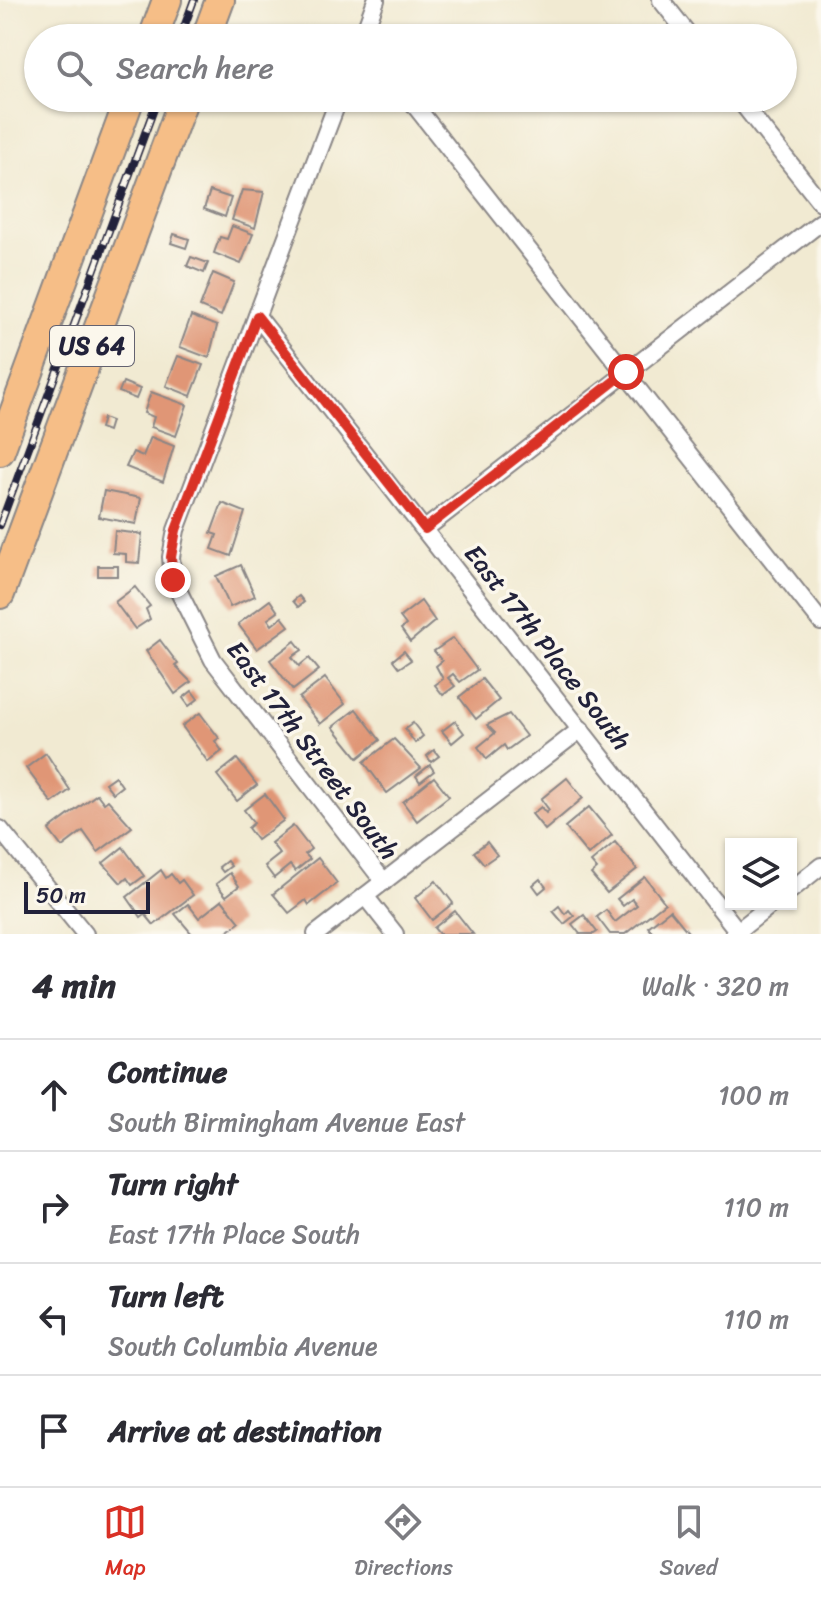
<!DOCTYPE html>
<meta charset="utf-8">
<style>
:root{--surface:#fff;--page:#f7f7f7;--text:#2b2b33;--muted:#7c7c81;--line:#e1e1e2;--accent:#d93025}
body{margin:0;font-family:Sriracha,sans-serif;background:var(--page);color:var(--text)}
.controls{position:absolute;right:24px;bottom:24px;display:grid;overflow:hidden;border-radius:0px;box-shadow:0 2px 6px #0004}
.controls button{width:72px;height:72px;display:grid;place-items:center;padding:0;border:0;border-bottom:2px solid var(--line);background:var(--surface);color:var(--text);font:40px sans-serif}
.scale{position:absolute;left:24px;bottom:20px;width:126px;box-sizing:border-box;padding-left:8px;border:4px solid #22223b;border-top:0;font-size:22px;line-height:28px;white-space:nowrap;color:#22223b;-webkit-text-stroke:6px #fbf7ec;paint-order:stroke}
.stop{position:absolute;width:24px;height:24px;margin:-18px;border:6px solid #d93025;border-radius:50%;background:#fff}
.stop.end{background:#d93025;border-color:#fff;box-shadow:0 2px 8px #0008}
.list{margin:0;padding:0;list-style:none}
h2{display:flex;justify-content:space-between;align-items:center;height:104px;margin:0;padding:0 32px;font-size:34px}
h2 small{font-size:26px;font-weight:400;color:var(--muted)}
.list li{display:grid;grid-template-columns:52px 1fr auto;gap:24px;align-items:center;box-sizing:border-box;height:112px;padding:0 32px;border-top:2px solid var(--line)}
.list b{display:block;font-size:30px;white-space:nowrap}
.list p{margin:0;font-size:26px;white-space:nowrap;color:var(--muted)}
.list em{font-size:26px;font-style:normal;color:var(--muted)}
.icon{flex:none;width:44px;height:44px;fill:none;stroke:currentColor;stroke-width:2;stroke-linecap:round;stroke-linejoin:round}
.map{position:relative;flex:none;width:821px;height:934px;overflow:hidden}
.search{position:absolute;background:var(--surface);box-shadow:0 2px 6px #0004;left:24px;right:24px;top:24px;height:88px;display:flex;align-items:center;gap:20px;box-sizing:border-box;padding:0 28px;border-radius:44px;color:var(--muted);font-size:30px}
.sheet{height:552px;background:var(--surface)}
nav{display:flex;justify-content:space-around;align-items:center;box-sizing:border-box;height:112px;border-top:2px solid var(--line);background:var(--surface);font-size:22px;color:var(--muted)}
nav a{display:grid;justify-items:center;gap:4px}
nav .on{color:var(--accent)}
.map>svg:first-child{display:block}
</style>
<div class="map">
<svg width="821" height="934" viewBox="0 0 821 934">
<rect width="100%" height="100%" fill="#fbf7ec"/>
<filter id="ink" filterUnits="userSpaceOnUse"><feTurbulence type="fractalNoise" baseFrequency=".0125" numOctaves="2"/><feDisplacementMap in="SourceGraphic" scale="16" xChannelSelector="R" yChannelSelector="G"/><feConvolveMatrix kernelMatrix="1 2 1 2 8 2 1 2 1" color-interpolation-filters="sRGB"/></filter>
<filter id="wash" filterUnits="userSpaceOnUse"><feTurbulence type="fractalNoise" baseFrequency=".006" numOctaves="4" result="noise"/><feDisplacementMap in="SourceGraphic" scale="32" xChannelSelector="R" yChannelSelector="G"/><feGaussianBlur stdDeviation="1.8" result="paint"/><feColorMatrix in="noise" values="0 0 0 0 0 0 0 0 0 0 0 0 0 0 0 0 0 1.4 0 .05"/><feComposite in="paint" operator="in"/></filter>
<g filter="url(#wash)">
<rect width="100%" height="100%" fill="#f1ead2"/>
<g id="blocks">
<!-- building -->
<g fill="#e09676">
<polygon points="242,190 264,192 255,228 232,220"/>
<polygon points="210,191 231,198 225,217 204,209"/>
<polygon points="232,226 253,234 241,264 214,253 220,237 227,239"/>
<polygon points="174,234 189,239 186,248 171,243"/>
<polygon points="191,257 208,263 204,273 187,266"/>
<polygon points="213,273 234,282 221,316 200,307"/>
<polygon points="191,316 217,326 209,358 180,347"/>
<polygon points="178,356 203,365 191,396 166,386"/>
<polygon points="123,382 140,389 136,399 119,392"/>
<polygon points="151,392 187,405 176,436 151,427 154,417 144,413"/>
<polygon points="103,418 111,421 108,431 100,428"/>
<polygon points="151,437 174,446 163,482 126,467 133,452 143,456"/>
<polygon points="104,491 141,498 136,524 99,517"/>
<polygon points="222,503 245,512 231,556 212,549 217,535 211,533"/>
<polygon points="115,531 142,534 139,563 126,562 126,554 113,553"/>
<polygon points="241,565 255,596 230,607 216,576"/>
<rect x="98" y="566" width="20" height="10"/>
<polygon points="135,587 150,606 146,609 150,619 135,629 115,602"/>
<polygon points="299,596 304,602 298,607 293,601"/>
<polygon points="270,600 278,612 268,619 272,625 282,617 289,626 257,649 238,624"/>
<polygon points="421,601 435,621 410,642 401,629 406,625 400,617"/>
<polygon points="453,638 477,670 460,682 453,674 448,678 455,686 443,695 435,685 443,679 436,666 442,661 434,651"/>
<polygon points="160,640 178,664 175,666 191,682 175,694 146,651"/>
<polygon points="295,641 302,650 292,657 299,666 309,658 319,670 293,690 270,660"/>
<polygon points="404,651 411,660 399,668 393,660"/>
<polygon points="325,678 345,704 320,724 299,698"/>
<polygon points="482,679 499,700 476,719 459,697"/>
<polygon points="192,691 198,699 189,706 183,698"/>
<polygon points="356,709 380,740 358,758 333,727"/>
<polygon points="200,713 219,738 215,741 222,751 208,762 182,726"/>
<polygon points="509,714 526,736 507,750 504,745 487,759 478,747 495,733 487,725"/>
<polygon points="455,721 464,733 452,743 442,731"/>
<polygon points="413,723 423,736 415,743 405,729"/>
<polygon points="394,739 421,768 387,793 364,762"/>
<polygon points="434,750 439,756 431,762 427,756"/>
<polygon points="46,753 70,790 52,803 26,768"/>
<polygon points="237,759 257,785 237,801 217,775"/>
<polygon points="430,765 434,771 420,782 416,776"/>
<polygon points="115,776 122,786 113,793 105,783"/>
<polygon points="434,777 449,796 417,821 403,802"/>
<polygon points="567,778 583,798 545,830 532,814 541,807 546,813 549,810 541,799"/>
<polygon points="97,794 104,803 108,800 132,827 98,852 83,831 62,847 49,830"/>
<polygon points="265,794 284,820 257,840 248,828 254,823 244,810"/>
<polygon points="589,807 612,835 588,855 565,827"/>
<polygon points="293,826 311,849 305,854 310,859 295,871 290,865 274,878 265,866 280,854 271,843"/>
<polygon points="487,842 497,855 484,864 474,852"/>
<polygon points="615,842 637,869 607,893 591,874 597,869 591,862"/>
<polygon points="123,847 144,876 132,885 127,878 121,883 103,863"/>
<polygon points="318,858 337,883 309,905 306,900 289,913 273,894"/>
<polygon points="227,861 231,866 223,872 219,867"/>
<polygon points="161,870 166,878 171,874 178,883 182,880 193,895 154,925 145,914 141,917 127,897"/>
<polygon points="230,873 239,886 226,896 216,884"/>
<polygon points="645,877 665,903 625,934 610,934 597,917 606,910 615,922 637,905 632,899 623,906 617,899"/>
<polygon points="540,879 546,887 539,893 533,885"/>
<polygon points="436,881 453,903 432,920 415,898"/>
<polygon points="222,900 240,922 225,934 192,934 175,914 188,904 199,918"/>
<polygon points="559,906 565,914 569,910 574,916 564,924 553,911"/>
<polygon points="670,910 688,932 654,934 648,927"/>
<polygon points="455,911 473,934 439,934 434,928"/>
<polygon points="584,915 597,932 594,934 580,934 572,924"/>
</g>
</g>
</g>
<g filter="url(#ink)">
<use href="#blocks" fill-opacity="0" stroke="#8a8686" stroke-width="2"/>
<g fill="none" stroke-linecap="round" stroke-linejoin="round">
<!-- street casing -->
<g stroke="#8a8686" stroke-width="20">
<g id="street">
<polyline points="661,0 691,38"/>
<polyline points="362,38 376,0"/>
<polyline points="339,98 176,530 171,557 173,580 213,660 384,882"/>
<polyline points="409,98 821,622"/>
<polyline points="738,98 821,203"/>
<polyline points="257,316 740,934"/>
<polyline points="425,529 821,222"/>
<polyline points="0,829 85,934"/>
<polyline points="791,890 821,866"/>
<polyline points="365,896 395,934"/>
<polyline points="316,934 581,729"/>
<polyline points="734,934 772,904"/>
</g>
</g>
<!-- highway casing -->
<g stroke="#8a8686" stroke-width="32">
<g id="highway">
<polyline points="153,38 167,0"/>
<polyline points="206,38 220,0"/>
<polyline points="0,451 130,98"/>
<polyline points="0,594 184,98"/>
</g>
</g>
<!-- street -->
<use href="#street" stroke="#fff" stroke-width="16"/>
<!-- highway -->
<use href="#highway" stroke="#f6be87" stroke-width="28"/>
<!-- rail casing -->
<g stroke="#22223b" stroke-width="8">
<g id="rail">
<polyline points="180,38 194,0"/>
<polyline points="0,525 158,98"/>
</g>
</g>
<!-- rail -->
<use href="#rail" stroke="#fbf7ec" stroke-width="5" stroke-dasharray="15" stroke-linecap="butt"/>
</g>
</g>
<g fill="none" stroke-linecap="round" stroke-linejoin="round" filter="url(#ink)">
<!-- route -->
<polyline stroke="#d93025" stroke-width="10" points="173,580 171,557 176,530 257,316 425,529 626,372"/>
</g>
<g text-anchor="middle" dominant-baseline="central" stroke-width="7" stroke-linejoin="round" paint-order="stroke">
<!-- shield labels -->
<rect fill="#fbf7ec" stroke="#636270" stroke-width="2" x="50" y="326" width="84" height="40" rx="6"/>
<g font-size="24" font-weight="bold" fill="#22223b">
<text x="92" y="346">US 64</text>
</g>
<!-- street labels -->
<g font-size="26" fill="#22223b" stroke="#fbf7ec">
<text transform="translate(548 647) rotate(52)">East 17th Place South</text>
<text transform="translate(313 750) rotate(53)">East 17th Street South</text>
</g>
</g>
</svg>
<div class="controls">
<button><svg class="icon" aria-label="layers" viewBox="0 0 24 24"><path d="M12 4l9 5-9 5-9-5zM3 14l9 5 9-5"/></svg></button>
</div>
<div class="scale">50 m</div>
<div class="stop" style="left:626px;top:372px"></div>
<div class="stop end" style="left:173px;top:580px"></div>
<div class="search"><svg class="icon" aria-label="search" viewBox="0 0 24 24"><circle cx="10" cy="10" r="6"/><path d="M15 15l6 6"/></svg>Search here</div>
</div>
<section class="sheet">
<h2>4 min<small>Walk · 320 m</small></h2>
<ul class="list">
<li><svg class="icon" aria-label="ahead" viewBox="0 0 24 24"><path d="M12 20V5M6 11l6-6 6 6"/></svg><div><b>Continue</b><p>South Birmingham Avenue East</p></div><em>100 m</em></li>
<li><svg class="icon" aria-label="right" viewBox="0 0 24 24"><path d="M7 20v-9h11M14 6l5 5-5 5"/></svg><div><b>Turn right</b><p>East 17th Place South</p></div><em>110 m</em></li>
<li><svg class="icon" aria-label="left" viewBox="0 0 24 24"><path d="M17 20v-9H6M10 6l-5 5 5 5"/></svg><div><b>Turn left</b><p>South Columbia Avenue</p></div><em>110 m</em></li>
<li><svg class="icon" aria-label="arrive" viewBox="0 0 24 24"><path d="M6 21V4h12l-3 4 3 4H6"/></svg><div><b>Arrive at destination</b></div></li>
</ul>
</section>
<nav>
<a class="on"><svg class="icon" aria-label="map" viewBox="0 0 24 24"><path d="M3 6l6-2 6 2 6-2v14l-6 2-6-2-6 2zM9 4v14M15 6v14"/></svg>Map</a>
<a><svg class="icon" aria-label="directions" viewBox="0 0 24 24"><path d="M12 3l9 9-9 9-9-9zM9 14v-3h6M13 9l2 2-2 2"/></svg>Directions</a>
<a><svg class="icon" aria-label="saved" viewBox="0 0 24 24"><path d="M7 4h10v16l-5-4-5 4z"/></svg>Saved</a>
</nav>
